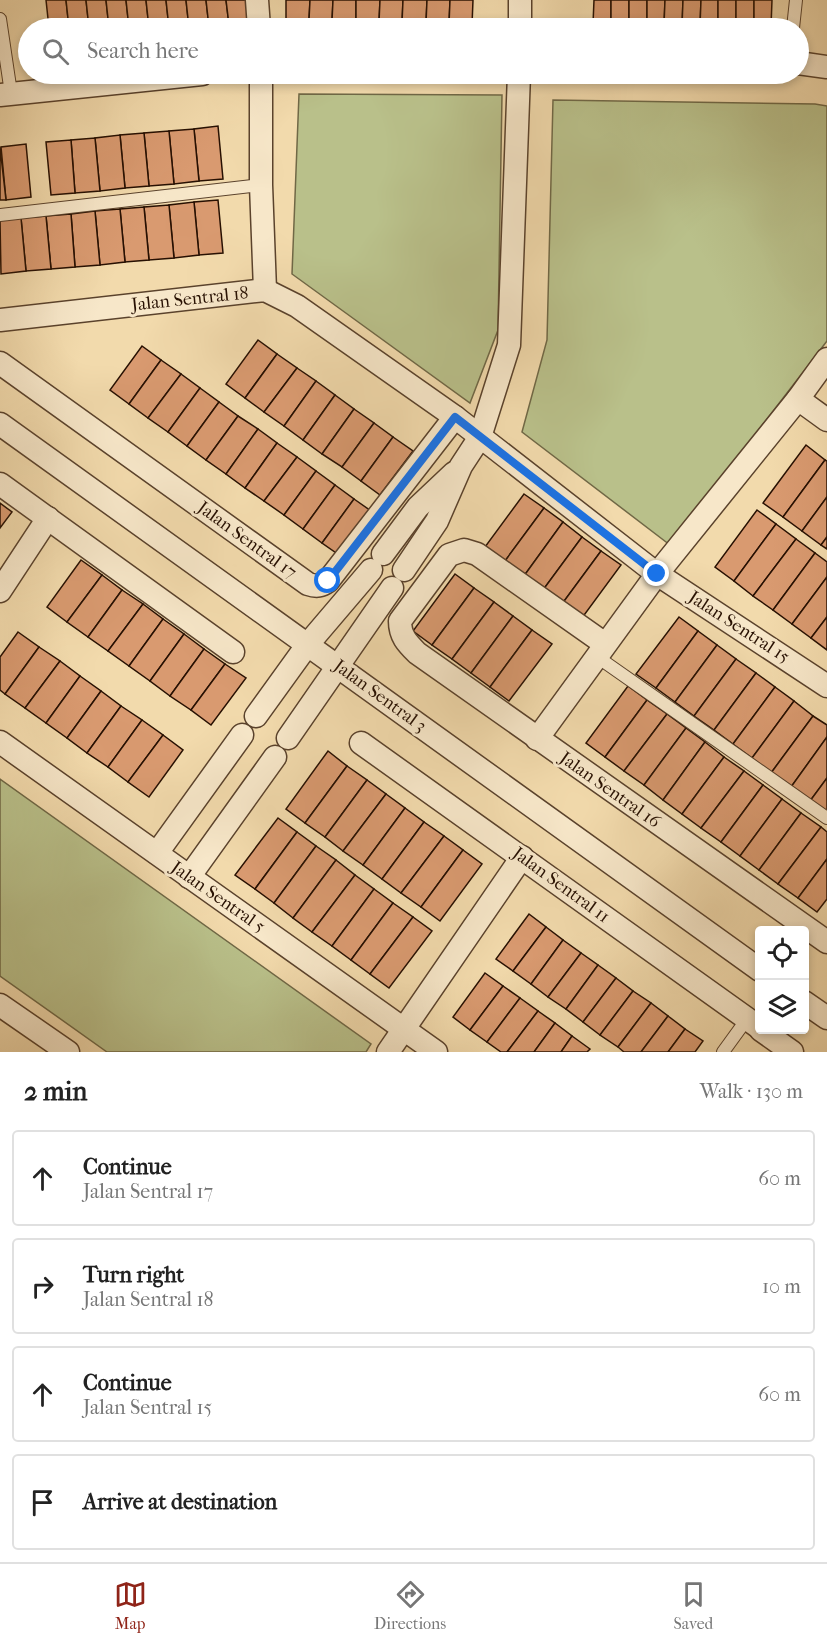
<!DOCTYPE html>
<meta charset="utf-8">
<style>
:root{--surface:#fff;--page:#f6f6f6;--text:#222;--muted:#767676;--line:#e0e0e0;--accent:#8f2418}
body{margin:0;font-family:"IM FELL French Canon",serif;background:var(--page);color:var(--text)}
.controls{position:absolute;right:18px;bottom:18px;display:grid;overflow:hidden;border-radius:6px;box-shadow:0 3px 9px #0003}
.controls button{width:54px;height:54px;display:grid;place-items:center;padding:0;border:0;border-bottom:2px solid var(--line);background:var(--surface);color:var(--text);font:30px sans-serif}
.stop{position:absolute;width:18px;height:18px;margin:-14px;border:4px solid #1a73e8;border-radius:50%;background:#fff}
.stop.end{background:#1a73e8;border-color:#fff;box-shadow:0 2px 6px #0008}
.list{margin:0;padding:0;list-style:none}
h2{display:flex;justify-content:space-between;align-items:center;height:78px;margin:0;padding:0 24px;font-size:26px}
h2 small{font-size:20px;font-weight:400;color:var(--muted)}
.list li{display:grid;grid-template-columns:39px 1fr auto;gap:18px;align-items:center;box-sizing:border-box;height:96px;margin:0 12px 12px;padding:0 12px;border:2px solid var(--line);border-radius:6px}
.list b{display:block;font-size:22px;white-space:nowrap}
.list p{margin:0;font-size:20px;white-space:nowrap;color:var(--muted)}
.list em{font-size:20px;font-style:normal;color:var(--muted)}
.icon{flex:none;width:33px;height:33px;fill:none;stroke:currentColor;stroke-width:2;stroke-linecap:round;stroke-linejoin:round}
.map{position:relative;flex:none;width:827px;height:1052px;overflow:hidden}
.search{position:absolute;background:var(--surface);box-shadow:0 3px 9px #0003;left:18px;right:18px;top:18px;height:66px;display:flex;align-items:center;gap:15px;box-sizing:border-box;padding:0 21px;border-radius:33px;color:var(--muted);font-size:22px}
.sheet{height:510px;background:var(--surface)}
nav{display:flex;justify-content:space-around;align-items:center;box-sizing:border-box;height:84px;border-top:2px solid var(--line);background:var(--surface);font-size:16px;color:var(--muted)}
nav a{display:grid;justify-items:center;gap:3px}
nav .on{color:var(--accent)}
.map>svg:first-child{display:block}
</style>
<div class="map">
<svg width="827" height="1052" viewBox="0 0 827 1052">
<rect width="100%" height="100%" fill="#f2daac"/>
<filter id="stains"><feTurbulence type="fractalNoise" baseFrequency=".00333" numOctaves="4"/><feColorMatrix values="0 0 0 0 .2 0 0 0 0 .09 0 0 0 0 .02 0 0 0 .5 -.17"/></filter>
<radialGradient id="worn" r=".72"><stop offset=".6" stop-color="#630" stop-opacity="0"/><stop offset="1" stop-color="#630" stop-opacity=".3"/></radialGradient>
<!-- green -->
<g fill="#b9c08a" stroke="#706846" stroke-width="1.5">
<polygon points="299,94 502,95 498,330 470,403 292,274"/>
<polygon points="553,100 815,104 827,106 827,341 670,545 522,432 547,340"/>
<polygon points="0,779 371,1044 366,1052 107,1052 0,976"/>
</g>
<!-- building -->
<g fill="#d99a70" stroke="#271002" stroke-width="1.5">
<polygon points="46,0 66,0 69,28 49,28"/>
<polygon points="66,0 86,0 89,28 69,28"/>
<polygon points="86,0 106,0 109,28 89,28"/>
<polygon points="106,0 126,0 129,28 109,28"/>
<polygon points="126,0 146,0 149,28 129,28"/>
<polygon points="146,0 166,0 169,28 149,28"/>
<polygon points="166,0 186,0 189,28 169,28"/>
<polygon points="186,0 206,0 209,27 189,28"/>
<polygon points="206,0 226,0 229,25 209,27"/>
<polygon points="226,0 246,0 248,24 229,25"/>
<polygon points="286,0 310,0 309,20 286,20"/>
<polygon points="310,0 333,0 332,21 309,20"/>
<polygon points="333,0 356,0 356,22 332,21"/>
<polygon points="356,0 380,0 379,22 356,22"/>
<polygon points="380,0 403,0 402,23 379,22"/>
<polygon points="403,0 427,0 426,23 402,23"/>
<polygon points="427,0 450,0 449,24 426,23"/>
<polygon points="450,0 473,0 472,25 449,24"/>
<polygon points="594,0 611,0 611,24 593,24"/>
<polygon points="611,0 629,0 629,25 611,24"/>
<rect x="629" y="0" width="18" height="25"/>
<polygon points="647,0 665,0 664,25 647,25"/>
<polygon points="665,0 683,0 682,26 664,25"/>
<polygon points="683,0 701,0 700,26 682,26"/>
<polygon points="701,0 718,0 718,27 700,26"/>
<rect x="718" y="0" width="18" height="27"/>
<rect x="736" y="0" width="18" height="27"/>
<polygon points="754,0 772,0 771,27 754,27"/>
<polygon points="218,126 223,179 199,181 194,129"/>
<polygon points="194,129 199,181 174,184 169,131"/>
<polygon points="169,131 174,184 149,186 144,133"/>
<polygon points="144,133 149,186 125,188 120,135"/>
<polygon points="120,135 125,188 100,191 95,138"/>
<polygon points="95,138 100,191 75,193 71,140"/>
<polygon points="71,140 75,193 51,195 46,142"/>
<polygon points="26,144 31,197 6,200 1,147"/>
<polygon points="0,147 6,200 0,200"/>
<polygon points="218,200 223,253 199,255 194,202"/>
<polygon points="194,202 199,255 174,258 169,205"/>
<polygon points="169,205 174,258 149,260 144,207"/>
<polygon points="144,207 149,260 125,262 120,209"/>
<polygon points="120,209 125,262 100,265 95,211"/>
<polygon points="95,211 100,265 75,267 71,214"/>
<polygon points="71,214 75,267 51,269 46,216"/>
<polygon points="46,216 51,269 26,271 21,218"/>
<polygon points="21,218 26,271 1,274 0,220"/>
<polygon points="258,340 277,354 245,398 226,384"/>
<polygon points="142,346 161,360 129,404 110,390"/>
<polygon points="277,354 297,368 264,412 245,398"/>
<polygon points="161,360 181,374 148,418 129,404"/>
<polygon points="297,368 316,381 284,426 264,412"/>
<polygon points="181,374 200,388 168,432 148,418"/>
<polygon points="316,381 335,395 303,440 284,426"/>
<polygon points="200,388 219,402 187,446 168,432"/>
<polygon points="335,395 354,409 322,454 303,440"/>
<polygon points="219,402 238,416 206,460 187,446"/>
<polygon points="354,409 374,423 342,467 322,454"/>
<polygon points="238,416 258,429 226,474 206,460"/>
<polygon points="374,423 393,437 361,481 342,467"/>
<polygon points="258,429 277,443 245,488 226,474"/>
<polygon points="393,437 413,451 380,495 361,481"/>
<polygon points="277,443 297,457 264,501 245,488"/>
<polygon points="806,445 825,460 783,517 763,503"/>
<polygon points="297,457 316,471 284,515 264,501"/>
<polygon points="825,460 827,461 827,497 802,531 783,517"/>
<polygon points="316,471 335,485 303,529 284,515"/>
<polygon points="335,485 354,499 322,543 303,529"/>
<polygon points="524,494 544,508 502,565 482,551"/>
<polygon points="827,497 827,537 821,545 802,531"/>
<polygon points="354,499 374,513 342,557 322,543"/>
<polygon points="0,503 12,512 0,528"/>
<polygon points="544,508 563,522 521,580 502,565"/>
<polygon points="757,510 776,524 734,581 715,567"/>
<polygon points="563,522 582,537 540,594 521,580"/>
<polygon points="776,524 796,539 753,596 734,581"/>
<polygon points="582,537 601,551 559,608 540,594"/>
<polygon points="827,537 827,549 821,545"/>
<polygon points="796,539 815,553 773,610 753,596"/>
<polygon points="601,551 621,565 579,622 559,608"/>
<polygon points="815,553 827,562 827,577 792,624 773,610"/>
<polygon points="81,560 102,575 67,622 47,607"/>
<polygon points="455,574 474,588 432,645 413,631"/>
<polygon points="102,575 122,590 88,637 67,622"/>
<polygon points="827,577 827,617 811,638 792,624"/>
<polygon points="474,588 494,602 452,659 432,645"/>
<polygon points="122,590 143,604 108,651 88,637"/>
<polygon points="494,602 513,616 471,673 452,659"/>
<polygon points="143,604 163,619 129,666 108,651"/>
<polygon points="513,616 532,630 490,687 471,673"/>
<polygon points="679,617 698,631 656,688 636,674"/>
<polygon points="827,617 827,650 811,638"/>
<polygon points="163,619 184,634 150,681 129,666"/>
<polygon points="532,630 552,644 509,701 490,687"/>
<polygon points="698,631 717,645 675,702 656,688"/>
<polygon points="18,632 39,647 5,694 0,690 0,657"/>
<polygon points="184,634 204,649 170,696 150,681"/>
<polygon points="717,645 736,659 694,716 675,702"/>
<polygon points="39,647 60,661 25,708 5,694"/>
<polygon points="204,649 225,664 191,710 170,696"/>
<polygon points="736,659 756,673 714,730 694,716"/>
<polygon points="60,661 80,676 46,723 25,708"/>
<polygon points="225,664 246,678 211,725 191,710"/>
<polygon points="756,673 775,687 733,744 714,730"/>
<polygon points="80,676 101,691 67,738 46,723"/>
<polygon points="628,686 647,700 605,757 586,743"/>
<polygon points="775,687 794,701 752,758 733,744"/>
<polygon points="101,691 121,706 87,753 67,738"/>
<polygon points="647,700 667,714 624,771 605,757"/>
<polygon points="794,701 813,716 771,773 752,758"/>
<polygon points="121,706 142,720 108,767 87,753"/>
<polygon points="667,714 686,728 644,785 624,771"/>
<polygon points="813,716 827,725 827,737 791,787 771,773"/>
<polygon points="142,720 163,735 128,782 108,767"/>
<polygon points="686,728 705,742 663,800 644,785"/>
<polygon points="163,735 183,750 149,797 128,782"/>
<polygon points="827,737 827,778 810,801 791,787"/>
<polygon points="705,742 724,757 682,814 663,800"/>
<polygon points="328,751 347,766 305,823 286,809"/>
<polygon points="724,757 744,771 701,828 682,814"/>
<polygon points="347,766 367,780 325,837 305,823"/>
<polygon points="744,771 763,785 721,842 701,828"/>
<polygon points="827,778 827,813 810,801"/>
<polygon points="367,780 386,794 343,851 325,837"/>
<polygon points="763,785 782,799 740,856 721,842"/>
<polygon points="386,794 405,808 363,865 343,851"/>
<polygon points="782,799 801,813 759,870 740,856"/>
<polygon points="405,808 424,822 382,879 363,865"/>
<polygon points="801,813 821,827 778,884 759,870"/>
<polygon points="278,818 297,832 255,889 235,875"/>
<polygon points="424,822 444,836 401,893 382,879"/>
<polygon points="821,827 827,832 827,859 798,898 778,884"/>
<polygon points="297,832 316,846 274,903 255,889"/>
<polygon points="444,836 463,850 421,907 401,893"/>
<polygon points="316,846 336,860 293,918 274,903"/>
<polygon points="463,850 482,864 440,921 421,907"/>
<polygon points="827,859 827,899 817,912 798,898"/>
<polygon points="336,860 355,875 312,932 293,918"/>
<polygon points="355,875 374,889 332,946 312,932"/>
<polygon points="374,889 393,903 351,960 332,946"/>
<polygon points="393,903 413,917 370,974 351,960"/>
<polygon points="529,914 546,927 513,971 496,959"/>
<polygon points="413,917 432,931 389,988 370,974"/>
<polygon points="546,927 563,940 531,984 513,971"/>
<polygon points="563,940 581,953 548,997 531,984"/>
<polygon points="581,953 598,965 566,1009 548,997"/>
<polygon points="598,965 616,978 583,1022 566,1009"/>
<polygon points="485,973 503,986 470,1030 453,1017"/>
<polygon points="616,978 633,991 600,1035 583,1022"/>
<polygon points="503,986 520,998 487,1042 470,1030"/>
<polygon points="633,991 651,1003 618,1047 600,1035"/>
<polygon points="520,998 538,1011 507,1052 501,1052 487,1042"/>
<polygon points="651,1003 668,1016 641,1052 624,1052 618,1047"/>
<polygon points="538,1011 555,1023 534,1052 507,1052"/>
<polygon points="668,1016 685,1029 668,1052 641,1052"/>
<polygon points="555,1023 572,1036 561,1052 534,1052"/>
<polygon points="685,1029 703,1041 695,1052 668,1052"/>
<polygon points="572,1036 590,1049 587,1052 561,1052"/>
</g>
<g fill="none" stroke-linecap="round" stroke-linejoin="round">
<!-- service casing -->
<g stroke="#5a422c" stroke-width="14">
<g id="service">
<polyline points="0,19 11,93"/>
<polyline points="793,28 796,0"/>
<polyline points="0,215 261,185"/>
<polyline points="596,656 827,818"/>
<polyline points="723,1052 747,1019"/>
</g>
</g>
<!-- minor casing -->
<g stroke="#5a422c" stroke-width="25">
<g id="minor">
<polyline points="257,0 259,28"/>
<polyline points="520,28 520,0"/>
<polyline points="798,63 827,67"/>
<polyline points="261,74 261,185 265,290"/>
<polyline points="0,95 202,74"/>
<polyline points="0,320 265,290 297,306 455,417 657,574 827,686"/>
<path d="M0,363L308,584C317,587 321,586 328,581L455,417"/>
<polyline points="798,399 827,420"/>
<polyline points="0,424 760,970"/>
<polyline points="0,484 233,652"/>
<polyline points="383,554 418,507 454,473"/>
<polyline points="404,570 437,521 461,466 480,437 509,345 519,74"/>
<polyline points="0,591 48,518"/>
<path d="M605,644L477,554L464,550L449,555L400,621C400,636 407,643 417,653L827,942"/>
<polyline points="256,716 308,644 371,570"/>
<polyline points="288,738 392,588"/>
<polyline points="537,739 657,574 798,399 827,359"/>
<polyline points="0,742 436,1052"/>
<polyline points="361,743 760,1028"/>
<polyline points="157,853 242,735"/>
<polyline points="189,877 275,757"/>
<polyline points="804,1002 827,1018"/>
<polyline points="0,1005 68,1052"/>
<polyline points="761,1030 792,1052"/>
<polyline points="388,1052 522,857"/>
</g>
</g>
<!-- service -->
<use href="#service" stroke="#f7e7c9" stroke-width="12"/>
<!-- minor -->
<use href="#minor" stroke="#f7e7c9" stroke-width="22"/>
</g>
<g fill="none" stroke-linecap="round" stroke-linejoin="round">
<!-- route -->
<polyline stroke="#1a73e8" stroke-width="8" points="328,581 455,417 657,574"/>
</g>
<g text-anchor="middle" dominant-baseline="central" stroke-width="6" stroke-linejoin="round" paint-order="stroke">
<!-- street labels -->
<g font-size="18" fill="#271002" stroke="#f7e7c9">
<text transform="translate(190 299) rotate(-6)">Jalan Sentral 18</text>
<text transform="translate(247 540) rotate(36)">Jalan Sentral 17</text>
<text transform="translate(739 627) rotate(33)">Jalan Sentral 15</text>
<text transform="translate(380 696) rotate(36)">Jalan Sentral 3</text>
<text transform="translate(610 790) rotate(35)">Jalan Sentral 16</text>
<text transform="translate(561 885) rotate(36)">Jalan Sentral 11</text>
<text transform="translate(218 897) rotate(35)">Jalan Sentral 5</text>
</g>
</g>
<rect width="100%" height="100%" filter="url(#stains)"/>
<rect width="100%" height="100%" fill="url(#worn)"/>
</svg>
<div class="controls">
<button><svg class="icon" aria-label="locate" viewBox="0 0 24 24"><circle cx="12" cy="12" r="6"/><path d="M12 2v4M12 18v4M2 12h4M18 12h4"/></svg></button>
<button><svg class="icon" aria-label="layers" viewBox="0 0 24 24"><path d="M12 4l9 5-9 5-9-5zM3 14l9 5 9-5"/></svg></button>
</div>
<div class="stop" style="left:328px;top:581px"></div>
<div class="stop end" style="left:657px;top:574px"></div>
<div class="search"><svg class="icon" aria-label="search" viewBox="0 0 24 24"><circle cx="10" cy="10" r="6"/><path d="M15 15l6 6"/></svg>Search here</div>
</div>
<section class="sheet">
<h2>2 min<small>Walk · 130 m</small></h2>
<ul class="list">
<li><svg class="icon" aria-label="ahead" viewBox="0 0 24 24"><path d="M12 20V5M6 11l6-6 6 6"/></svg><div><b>Continue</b><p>Jalan Sentral 17</p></div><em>60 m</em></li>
<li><svg class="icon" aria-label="right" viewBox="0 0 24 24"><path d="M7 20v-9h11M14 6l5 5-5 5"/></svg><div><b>Turn right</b><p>Jalan Sentral 18</p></div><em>10 m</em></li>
<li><svg class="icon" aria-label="ahead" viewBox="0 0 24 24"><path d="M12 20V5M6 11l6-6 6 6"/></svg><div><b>Continue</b><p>Jalan Sentral 15</p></div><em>60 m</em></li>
<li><svg class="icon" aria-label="arrive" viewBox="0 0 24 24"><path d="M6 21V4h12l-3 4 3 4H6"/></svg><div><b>Arrive at destination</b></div></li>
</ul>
</section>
<nav>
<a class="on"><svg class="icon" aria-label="map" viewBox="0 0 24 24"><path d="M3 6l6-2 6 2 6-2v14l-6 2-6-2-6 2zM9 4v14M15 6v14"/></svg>Map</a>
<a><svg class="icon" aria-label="directions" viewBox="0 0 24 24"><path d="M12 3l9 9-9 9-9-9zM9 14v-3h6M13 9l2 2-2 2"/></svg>Directions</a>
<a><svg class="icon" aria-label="saved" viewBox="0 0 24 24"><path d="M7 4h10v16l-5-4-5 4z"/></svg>Saved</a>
</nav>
